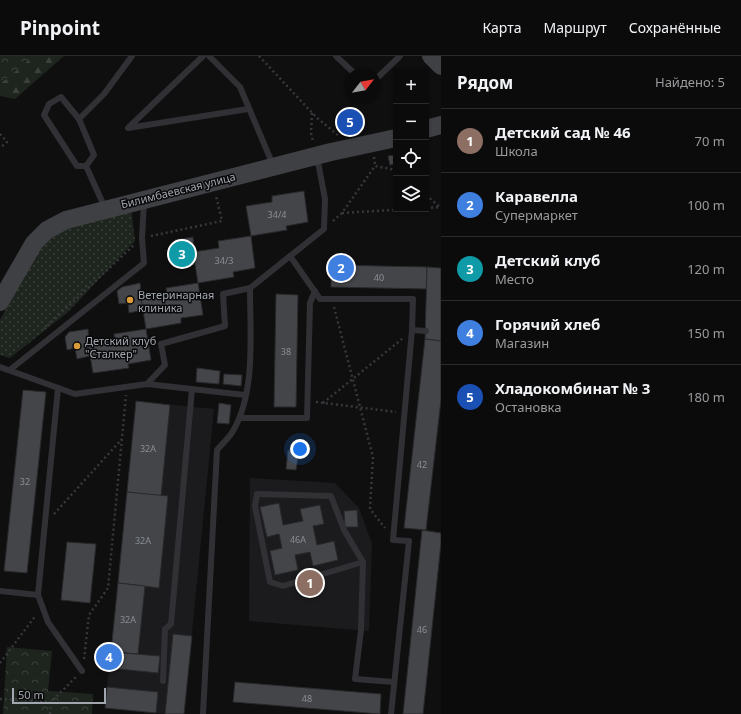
<!DOCTYPE html>
<html lang="ru">
<meta charset="utf-8">
<style>
:root{--surface:#0b0b0c;--page:#19191a;--text:#f1f3f6;--muted:#9a9b9d;--line:#2b2b2d;--accent:#0b8043}
body{margin:0;font-family:"Noto Sans",sans-serif;background:var(--page);color:var(--text)}
.controls{position:absolute;right:12px;top:12px;display:grid;overflow:hidden;border-radius:0px;box-shadow:0 1px 3px #0004}
.controls button{width:36px;height:36px;display:grid;place-items:center;padding:0;border:0;border-bottom:1px solid var(--line);background:var(--surface);color:var(--text);font:20px sans-serif}
.compass{position:absolute;left:345px;top:12px;width:36px;height:36px;border-radius:50%;background:var(--surface);box-shadow:0 1px 3px #0004;rotate:59deg}
.scale{position:absolute;left:12px;bottom:10px;width:94px;box-sizing:border-box;padding-left:4px;border:2px solid #a2a7af;border-top:0;font-size:11px;line-height:14px;white-space:nowrap;color:#a2a7af;-webkit-text-stroke:3px #0a0a0b;paint-order:stroke}
.you{position:absolute;left:300px;top:393px;width:14px;height:14px;margin:-10px;border:3px solid #fff;border-radius:50%;background:#1a73e8;box-shadow:0 0 0 6px #1a73e833}
.badge{display:grid;place-items:center;width:26px;height:26px;border-radius:50%;background:var(--accent);color:#fff;font-size:13px;font-weight:700}
.pin{position:absolute;translate:-50% -50%;border:2px solid #fff;box-shadow:0 1px 4px #0006}
.list{margin:0;padding:0;list-style:none}
h2{display:flex;justify-content:space-between;align-items:center;height:52px;margin:0;padding:0 16px;font-size:17px}
h2 small{font-size:13px;font-weight:400;color:var(--muted)}
.list li{display:grid;grid-template-columns:26px 1fr auto;gap:12px;align-items:center;box-sizing:border-box;height:64px;padding:0 16px;border-top:1px solid var(--line)}
.list b{display:block;font-size:15px;white-space:nowrap}
.list p{margin:0;font-size:13px;white-space:nowrap;color:var(--muted)}
.list em{font-size:13px;font-style:normal;color:var(--muted)}
.icon{flex:none;width:22px;height:22px;fill:none;stroke:currentColor;stroke-width:2;stroke-linecap:round;stroke-linejoin:round}
.map{position:relative;flex:none;width:441px;height:658px;overflow:hidden}
header{display:flex;align-items:center;gap:24px;box-sizing:border-box;height:56px;padding:0 20px;background:var(--surface);border-bottom:1px solid var(--line)}
header strong{font-size:19px}
nav{display:flex;gap:22px;margin-inline-start:auto;font-size:14px}
main{display:flex}
aside{flex:1;background:var(--surface)}
.map>svg:first-child{display:block}
</style>
<header>
<strong>Pinpoint</strong>
<nav><a>Карта</a><a>Маршрут</a><a>Сохранённые</a></nav>
</header>
<main>
<div class="map">
<svg width="441" height="658" viewBox="0 0 441 658">
<defs>
<pattern id="grass-dots" width="8" height="8" patternUnits="userSpaceOnUse"><rect width="8" height="8" fill="#1e241e"/><path d="M2 2h.1M6 6h.1" fill="none" stroke="#3c413c" stroke-width="1.8" stroke-linecap="round"/></pattern>
<pattern id="forest-firs" width="22" height="20" patternUnits="userSpaceOnUse"><rect width="22" height="20" fill="#1e241e"/><path d="M5 1l3.5 6h-7zM16 11l3.5 6h-7z" fill="#3c413c"/></pattern>
<pattern id="park-crowns" width="20" height="18" patternUnits="userSpaceOnUse"><rect width="20" height="18" fill="#1e241e"/><path d="M2 6a3 3 0 1 1 6 0M12 15a3 3 0 1 1 6 0" fill="none" stroke="#3c413c"/></pattern>
</defs>
<rect width="100%" height="100%" fill="#0f0f10"/>
<!-- built -->
<g fill="#1b1b1d">
<polygon points="136,345 214,353 184,658 165,658 105,652"/>
<polygon points="250,422 335,427 359,452 372,488 369,575 249,565"/>
</g>
<!-- grass -->
<polygon fill="url(#grass-dots)" points="131,150 135,185 68,256 10,302 0,299 0,264 40,191 50,179"/>
<!-- forest -->
<polygon fill="url(#forest-firs)" points="0,0 64,0 15,43 0,40"/>
<!-- park -->
<g fill="url(#park-crowns)">
<polygon points="0,0 34,0 0,28"/>
<polygon points="7,591 52,595 48,635 93,638 92,658 3,658"/>
</g>
<!-- building -->
<g fill="#434548" stroke="#29292c">
<polygon points="359,60 361,68 340,72 339,64"/>
<polygon points="396,99 396,108 390,109 388,100"/>
<polygon points="304,135 308,166 286,170 287,174 251,180 246,150 272,146 272,140"/>
<polygon points="251,180 255,212 233,216 234,221 198,227 193,196 219,192 218,185"/>
<polygon points="193,181 195,208 182,211 180,200 172,202 170,189 175,184"/>
<polygon points="331,209 427,211 427,233 331,231"/>
<polygon points="427,211 441,212 441,285 425,283"/>
<polygon points="140,227 143,254 129,257 128,247 119,248 117,235 122,231"/>
<polygon points="198,227 203,259 181,262 181,267 146,273 141,242 167,238 166,232"/>
<polygon points="276,238 298,239 296,351 274,351"/>
<polygon points="88,273 90,300 77,303 75,292 67,294 65,281 69,276"/>
<polygon points="146,273 151,304 128,308 129,312 93,317 88,288 115,284 114,278"/>
<polygon points="425,283 441,285 441,344 426,474 404,472"/>
<polygon points="197,312 220,315 219,328 196,326"/>
<polygon points="224,318 242,319 241,330 223,328"/>
<polygon points="23,334 46,336 27,517 4,515"/>
<polygon points="136,345 170,349 161,440 127,436"/>
<polygon points="219,347 231,349 229,368 217,367"/>
<polygon points="288,394 299,395 296,414 286,413"/>
<polygon points="127,436 168,440 159,532 118,527"/>
<polygon points="279,447 283,469 303,465 300,453 320,449 324,468 313,470 317,489 334,485 338,504 313,510 310,496 295,499 298,514 275,519 270,495 282,492 279,478 267,481 260,451"/>
<polygon points="357,454 358,471 345,471 344,455"/>
<polygon points="422,474 441,477 441,487 423,658 403,658"/>
<polygon points="67,486 96,488 90,547 61,544"/>
<polygon points="118,527 145,530 138,598 111,596"/>
<polygon points="173,578 192,580 184,658 165,658"/>
<polygon points="111,596 160,600 158,617 109,612"/>
<polygon points="235,626 381,638 380,658 233,646"/>
<polygon points="107,631 158,636 156,657 105,652"/>
</g>
<g fill="none" stroke-linecap="round" stroke-linejoin="round">
<!-- path -->
<g stroke="#37383c" stroke-width="2.5" stroke-dasharray="2 3" stroke-linecap="butt">
<polyline points="259,0 316,61 339,80"/>
<polyline points="312,57 311,77 313,85"/>
<polyline points="0,78 7,86 0,92"/>
<polyline points="374,101 375,110"/>
<polyline points="426,139 441,152"/>
<polyline points="426,152 440,151"/>
<polyline points="342,157 409,153"/>
<polyline points="333,165 342,157 375,110 396,114"/>
<polyline points="151,180 222,165 216,140"/>
<polyline points="334,251 373,401 370,453 385,472"/>
<polyline points="44,273 134,189"/>
<polyline points="316,346 396,356"/>
<polyline points="323,347 402,283"/>
<polyline points="54,458 122,383"/>
<polyline points="84,603 89,559 108,532 126,339"/>
<polyline points="0,607 36,559"/>
<polyline points="0,643 51,646"/>
<polyline points="50,658 51,646 76,621"/>
</g>
<!-- lane -->
<g stroke="#313135" stroke-width="6">
<polyline points="203,0 128,72 248,53"/>
<polyline points="209,0 240,31 273,109"/>
<polyline points="336,0 355,18"/>
<polyline points="375,24 400,0"/>
<polyline points="79,63 104,38 132,0"/>
<polyline points="86,110 94,99 79,63 61,41 49,48 44,59 77,110 86,110 105,152"/>
<polyline points="290,200 320,243 413,243 412,274"/>
<polyline points="0,311 75,338 147,328 245,339"/>
<polyline points="11,313 144,207 142,182 144,146"/>
<polyline points="147,328 165,309 161,288 225,270 223,238 250,232"/>
<polyline points="240,362 307,362 310,247 315,235"/>
<polyline points="363,506 344,474 331,440 257,438 255,450 270,526 283,530 363,506 361,574 355,623 394,626"/>
<polyline points="0,535 38,539 58,332"/>
<polyline points="38,539 48,566 82,615"/>
<polyline points="163,625 165,573 171,568 192,333"/>
<path d="M203,658L217,394C222,388 229,382 233,375C256,336 250,277 250,232L324,173L325,143L317,101"/>
<polyline points="391,658 409,485 393,484 412,274 426,275"/>
</g>
<!-- secondary -->
<g stroke="#3f4044" stroke-width="18">
<polyline points="431,0 441,10"/>
<polyline points="426,73 441,69"/>
<polyline points="0,246 34,187 47,174 66,164 331,96 396,82"/>
</g>
</g>
<!-- markers -->
<g fill="#db9d3c" stroke="#0a0a0b" stroke-width="1.5">
<circle cx="130" cy="244" r="4"/>
<circle cx="77" cy="290" r="4"/>
</g>
<g text-anchor="middle" dominant-baseline="central" stroke-width="3" stroke-linejoin="round" paint-order="stroke">
<!-- number labels -->
<g font-size="9" fill="#8a8e95">
<text x="277" y="158">34/4</text>
<text x="224" y="204">34/3</text>
<text x="379" y="221">40</text>
<text x="286" y="295">38</text>
<text x="148" y="392">32А</text>
<text x="422" y="408">42</text>
<text x="25" y="425">32</text>
<text x="298" y="483">46А</text>
<text x="143" y="484">32А</text>
<text x="128" y="563">32А</text>
<text x="422" y="573">46</text>
<text x="307" y="642">48</text>
</g>
<!-- street labels -->
<g font-size="11" fill="#a2a7af" stroke="#0a0a0b">
<text transform="translate(178 134) rotate(-14)">Билимбаевская улица</text>
</g>
<!-- poi labels -->
<g font-size="11" fill="#a2a7af" stroke="#0a0a0b" text-anchor="start">
<text x="138" y="238">Ветеринарная<tspan x="138" dy="13">клиника</tspan></text>
<text x="85" y="284">Детский клуб<tspan x="85" dy="13">"Сталкер"</tspan></text>
</g>
</g>
</svg>
<div class="controls">
<button>+</button>
<button>−</button>
<button><svg class="icon" aria-label="locate" viewBox="0 0 24 24"><circle cx="12" cy="12" r="6"/><path d="M12 2v4M12 18v4M2 12h4M18 12h4"/></svg></button>
<button><svg class="icon" aria-label="layers" viewBox="0 0 24 24"><path d="M12 4l9 5-9 5-9-5zM3 14l9 5 9-5"/></svg></button>
</div>
<svg class="compass" viewBox="-18 -18 36 36"><path d="M0-13l5 13h-10z" fill="#e53935"/><path d="M0 13l5-13h-10z" fill="#9a9b9d"/></svg>
<div class="scale">50 m</div>
<div class="you"></div>
<div class="pin badge" style="left:310px;top:527px;background:#8d6e63">1</div>
<div class="pin badge" style="left:341px;top:212px;background:#3f7fe0">2</div>
<div class="pin badge" style="left:182px;top:198px;background:#0f9aa8">3</div>
<div class="pin badge" style="left:109px;top:601px;background:#3f7fe0">4</div>
<div class="pin badge" style="left:350px;top:66px;background:#1a4fb4">5</div>
</div>
<aside>
<h2>Рядом<small>Найдено: 5</small></h2>
<ul class="list">
<li><span class="badge" style="background:#8d6e63">1</span><div><b>Детский сад № 46</b><p>Школа</p></div><em>70 m</em></li>
<li><span class="badge" style="background:#3f7fe0">2</span><div><b>Каравелла</b><p>Супермаркет</p></div><em>100 m</em></li>
<li><span class="badge" style="background:#0f9aa8">3</span><div><b>Детский клуб</b><p>Место</p></div><em>120 m</em></li>
<li><span class="badge" style="background:#3f7fe0">4</span><div><b>Горячий хлеб</b><p>Магазин</p></div><em>150 m</em></li>
<li><span class="badge" style="background:#1a4fb4">5</span><div><b>Хладокомбинат № 3</b><p>Остановка</p></div><em>180 m</em></li>
</ul>
</aside>
</main>
